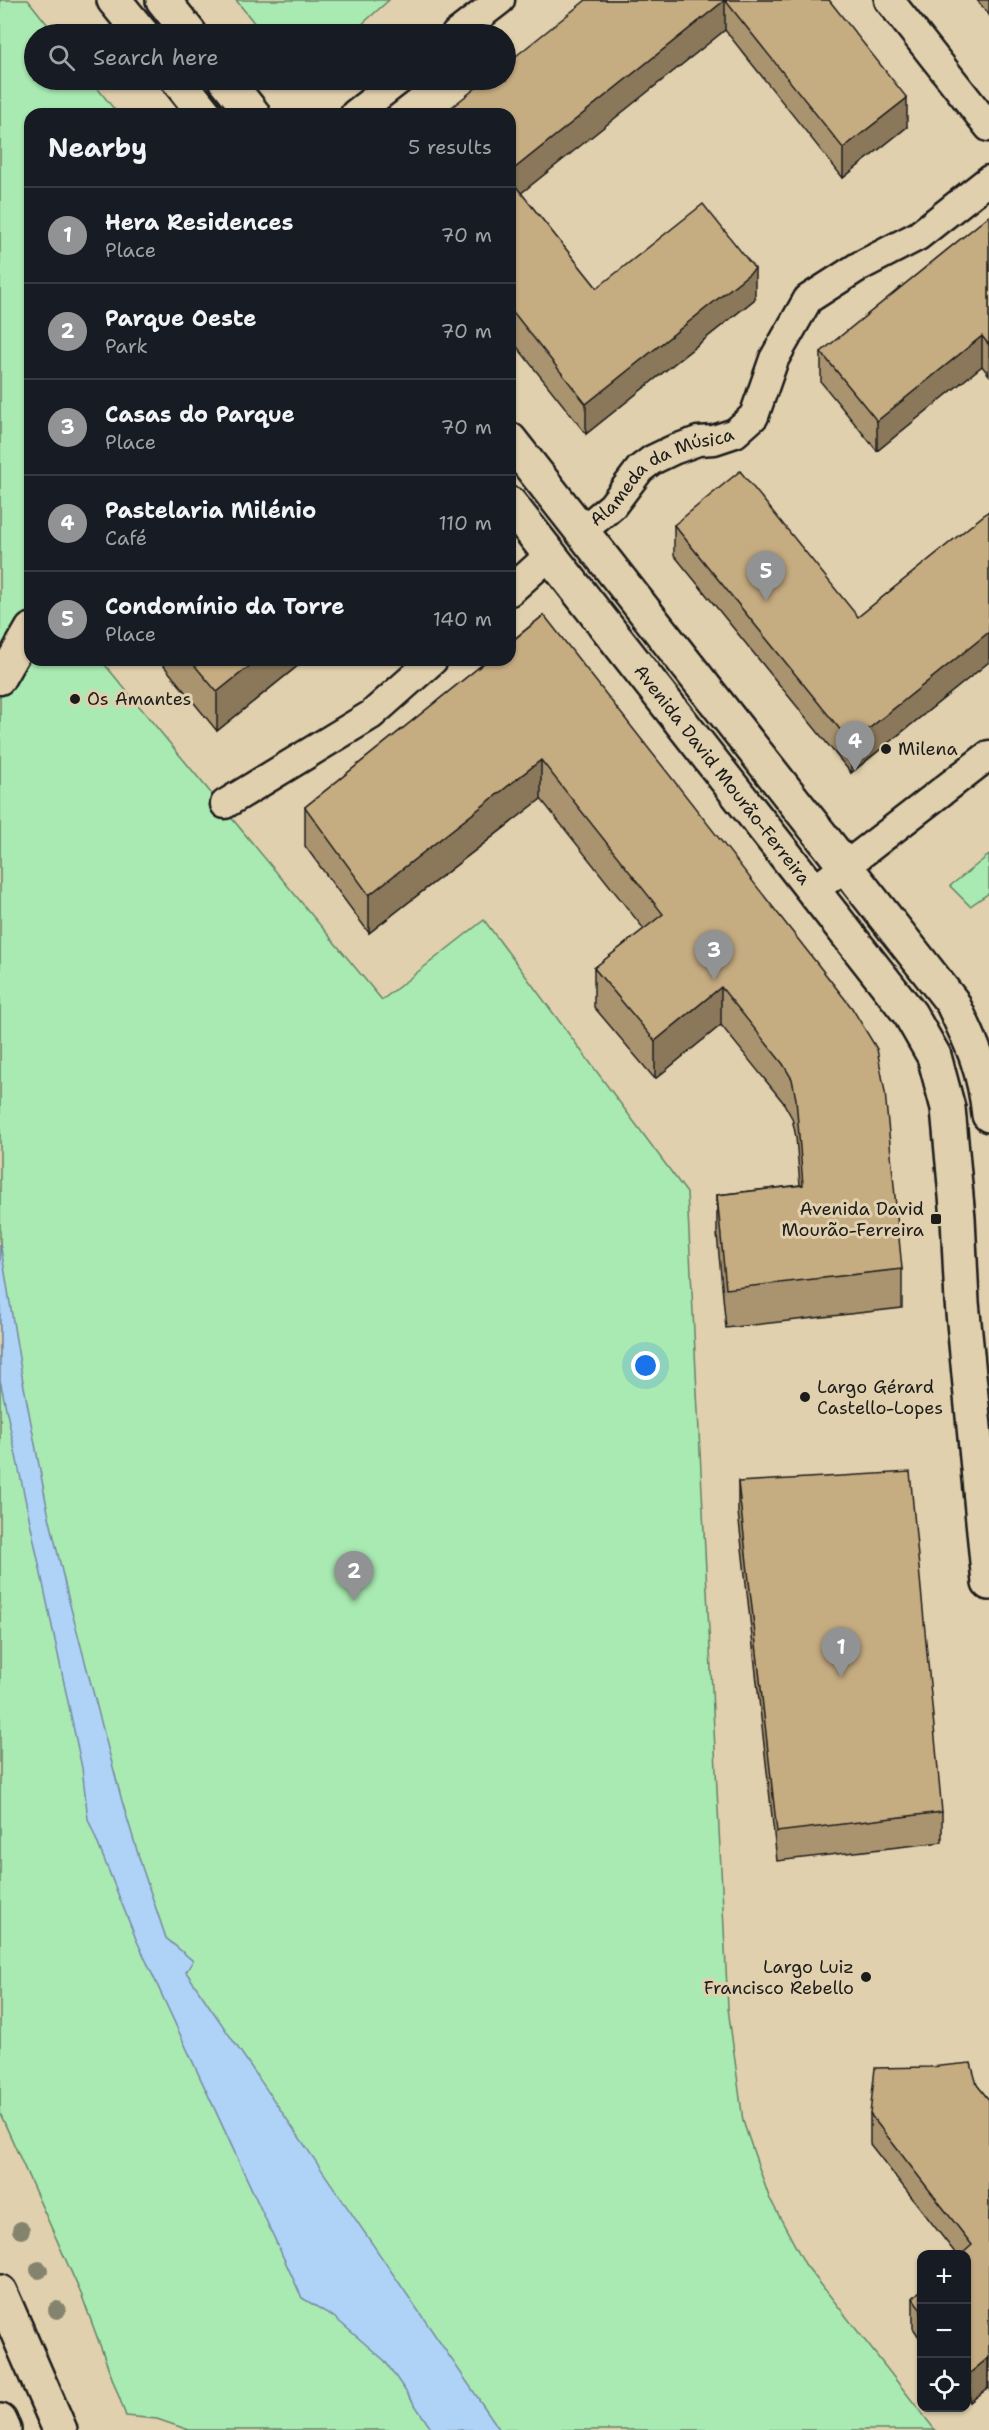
<!DOCTYPE html>
<meta charset="utf-8">
<style>
:root{--surface:#171b24;--page:#20242c;--text:#f1f3f6;--muted:#9ea1a6;--line:#363941;--accent:#919294}
body{margin:0;font-family:"Shantell Sans",sans-serif;background:var(--page);color:var(--text)}
.controls{position:absolute;right:18px;bottom:18px;display:grid;overflow:hidden;border-radius:12px;box-shadow:0 2px 4px #0004}
.controls button{width:54px;height:54px;display:grid;place-items:center;padding:0;border:0;border-bottom:2px solid var(--line);background:var(--surface);color:var(--text);font:30px sans-serif}
.you{position:absolute;left:646px;top:1366px;width:21px;height:21px;margin:-15px;border:4px solid #fff;border-radius:50%;background:#1a73e8;box-shadow:0 0 0 9px #1a73e833}
.badge{display:grid;place-items:center;width:39px;height:39px;border-radius:50%;background:var(--accent);color:#fff;font-size:20px;font-weight:700}
.pin{position:absolute;translate:-50% -50px;filter:drop-shadow(0 2px 3px #0008)}
.pin::after{content:'';position:absolute;top:32px;width:21px;height:18px;background:inherit;clip-path:polygon(0 0,100% 0,50% 100%)}
.list{margin:0;padding:0;list-style:none}
h2{display:flex;justify-content:space-between;align-items:center;height:78px;margin:0;padding:0 24px;font-size:26px}
h2 small{font-size:20px;font-weight:400;color:var(--muted)}
.list li{display:grid;grid-template-columns:39px 1fr auto;gap:18px;align-items:center;box-sizing:border-box;height:96px;padding:0 24px;border-top:2px solid var(--line)}
.list b{display:block;font-size:22px;white-space:nowrap}
.list p{margin:0;font-size:20px;white-space:nowrap;color:var(--muted)}
.list em{font-size:20px;font-style:normal;color:var(--muted)}
.icon{flex:none;width:33px;height:33px;fill:none;stroke:currentColor;stroke-width:2;stroke-linecap:round;stroke-linejoin:round}
.map{position:relative;flex:none;width:989px;height:2430px;overflow:hidden}
.search{position:absolute;background:var(--surface);box-shadow:0 2px 4px #0004;left:24px;top:24px;width:492px;height:66px;display:flex;align-items:center;gap:15px;box-sizing:border-box;padding:0 21px;border-radius:33px;color:var(--muted);font-size:22px}
.panel{position:absolute;background:var(--surface);box-shadow:0 2px 4px #0004;left:24px;top:108px;width:492px;height:558px;border-radius:18px}
.map>svg:first-child{display:block}
</style>
<div class="map">
<svg width="989" height="2430" viewBox="0 0 989 2430">
<rect width="100%" height="100%" fill="#e1d0ad"/>
<filter id="ink" filterUnits="userSpaceOnUse"><feTurbulence type="fractalNoise" baseFrequency=".0167" numOctaves="2"/><feDisplacementMap in="SourceGraphic" scale="12" xChannelSelector="R" yChannelSelector="G"/><feConvolveMatrix kernelMatrix="1 2 1 2 8 2 1 2 1" color-interpolation-filters="sRGB"/></filter>
<g filter="url(#ink)">
<!-- green -->
<g fill="#a9eab2" stroke="#628367" stroke-width="1.5">
<polygon points="0,0 28,0 55,34 34,34 34,80 91,80 118,114 30,114 30,660 101,660 382,1000 484,920 687,1193 728,2008 743,2121 769,2197 805,2264 935,2430 189,2430 157,2419 126,2416 82,2296 0,2113"/>
<polygon points="236,0 389,0 351,34 263,34"/>
<polygon points="989,855 989,893 970,906 950,886"/>
</g>
<!-- water -->
<polygon fill="#afd2f7" stroke="#74899f" stroke-width="1.5" points="0,1242 22,1376 48,1512 69,1601 122,1801 142,1867 166,1938 193,1961 186,1972 500,2430 432,2430 385,2361 334,2317 302,2298 136,1939 88,1819 82,1768 0,1380"/>
<g fill="none" stroke-linecap="round" stroke-linejoin="round">
<!-- street casing -->
<g stroke="#1c1c1c" stroke-width="33">
<g id="street">
<polyline points="889,0 989,127"/>
<polyline points="456,34 500,0"/>
<polyline points="355,114 399,80"/>
<path id="s1" d="M582,531L612,506L640,469L652,460L673,450L698,441L714,440L735,433L754,416L774,359L808,299L858,267L918,236L989,180"/>
<polyline points="510,591 550,555"/>
<polyline points="0,680 30,628"/>
<polyline points="225,804 371,715 433,660"/>
<polyline points="812,892 989,755"/>
</g>
</g>
<!-- secondary casing -->
<g stroke="#1c1c1c" stroke-width="38">
<g id="secondary">
<polyline points="114,0 142,34"/>
<polyline points="163,0 190,34"/>
<polyline points="178,80 205,114"/>
<polyline points="226,80 253,114"/>
<path d="M510,440L952,1002C972,1044 984,1067 989,1115"/>
<path id="s2" d="M510,504L910,1014L934,1056L948,1108L958,1218L962,1302L989,1583"/>
<polyline points="0,2292 60,2430"/>
<polyline points="0,2421 4,2430"/>
</g>
</g>
<!-- street -->
<use href="#street" stroke="#e1d0ad" stroke-width="28"/>
<!-- secondary -->
<use href="#secondary" stroke="#e1d0ad" stroke-width="33"/>
</g>
<!-- trees -->
<g fill="#84846e">
<circle cx="21" cy="2230" r="9"/>
<circle cx="39" cy="2270" r="9"/>
<circle cx="57" cy="2310" r="9"/>
</g>
<!-- wall -->
<g fill="#aa946f" stroke="#1c1c1c" stroke-width="1.5">
<polygon points="586,0 829,0 907,127 843,178 725,30 521,193 597,288 755,299 586,434 510,338 510,114"/>
<polygon points="977,0 989,0 989,15"/>
<polygon points="989,216 989,375 982,366 877,451 821,382 821,352"/>
<polygon points="989,511 989,662 851,773 674,555 674,525 858,617"/>
<polygon points="544,615 902,1269 902,1308 726,1328 717,1234 717,1195 800,1185 796,1137 792,1118 783,1102 721,1025 655,1079 594,1007 594,968 644,929 541,799 369,933 305,846 305,807"/>
<polygon points="159,660 305,660 217,731"/>
<polygon points="738,1482 942,1812 942,1842 777,1861 738,1512"/>
<polygon points="977,2085 989,2100 989,2389 988,2388 970,2402 966,2397 966,2254 956,2254 870,2144 870,2114"/>
<polygon points="921,2290 921,2340 913,2328 913,2298"/>
</g>
<!-- shaded-wall -->
<g fill="#8b785a" stroke="#1c1c1c" stroke-width="1.5">
<polygon points="725,0 725,30 510,202 510,172"/>
<polygon points="907,98 907,127 843,178 843,148"/>
<polygon points="755,269 755,299 586,434 586,404"/>
<polygon points="982,336 982,366 877,451 877,421"/>
<polygon points="989,632 989,662 851,773 851,743"/>
<polygon points="257,660 305,660 217,731 217,692"/>
<polygon points="541,760 541,799 369,933 369,895"/>
<polygon points="721,987 721,1025 655,1079 655,1041"/>
<polygon points="988,2358 988,2388 970,2402 970,2373"/>
</g>
<!-- building -->
<g fill="#c6ac81" stroke="#1c1c1c" stroke-width="1.5">
<polygon points="586,0 829,0 907,98 843,148 725,0 510,172 510,114 443,114 486,80 506,80 506,64"/>
<polygon points="510,179 597,288 703,204 755,269 586,404 510,308"/>
<polygon points="989,216 989,345 982,336 877,421 821,352"/>
<polygon points="740,471 858,617 989,511 989,632 851,743 674,525"/>
<polygon points="544,615 852,1008 877,1049 885,1092 902,1269 726,1289 717,1195 803,1185 796,1099 792,1079 783,1064 721,987 655,1041 594,968 663,914 541,760 369,895 305,807 488,660 510,660 510,643"/>
<polygon points="190,660 257,660 217,692"/>
<polygon points="910,1472 942,1812 777,1832 738,1482"/>
<polygon points="971,2063 977,2085 989,2100 989,2359 988,2358 970,2373 966,2368 966,2254 962,2254 972,2245 870,2114 875,2068 930,2067"/>
<polygon points="921,2290 921,2310 913,2298"/>
</g>
</g>
<!-- markers -->
<g fill="#1c1c1c" stroke="#e1d0ad" stroke-width="2">
<circle cx="75" cy="699" r="6"/>
<circle cx="886" cy="749" r="6"/>
<rect x="930" y="1213" width="12" height="12" rx="3"/>
<circle cx="805" cy="1397" r="6"/>
<circle cx="866" cy="1977" r="6"/>
</g>
<g text-anchor="middle" dominant-baseline="central" stroke-width="6" stroke-linejoin="round" paint-order="stroke">
<!-- street labels -->
<g font-size="18" fill="#1c1c1c" stroke="#e1d0ad">
<text stroke="none"><textPath href="#s1" startOffset="100">Alameda da Música</textPath></text>
<text stroke="none"><textPath href="#s2" startOffset="344">Avenida David Mourão-Ferreira</textPath></text>
</g>
<!-- poi labels -->
<g font-size="18" fill="#1c1c1c" stroke="#e1d0ad" text-anchor="start">
<text x="87" y="699">Os Amantes</text>
<text x="898" y="749">Milena</text>
<text x="924" y="1209" text-anchor="end">Avenida David<tspan x="924" dy="21">Mourão-Ferreira</tspan></text>
<text x="817" y="1387">Largo Gérard<tspan x="817" dy="21">Castello-Lopes</tspan></text>
<text x="854" y="1967" text-anchor="end">Largo Luiz<tspan x="854" dy="21">Francisco Rebello</tspan></text>
</g>
</g>
</svg>
<div class="controls">
<button>+</button>
<button>−</button>
<button><svg class="icon" aria-label="locate" viewBox="0 0 24 24"><circle cx="12" cy="12" r="6"/><path d="M12 2v4M12 18v4M2 12h4M18 12h4"/></svg></button>
</div>
<div class="you"></div>
<div class="pin badge" style="left:841px;top:1677px">1</div>
<div class="pin badge" style="left:354px;top:1601px">2</div>
<div class="pin badge" style="left:714px;top:980px">3</div>
<div class="pin badge" style="left:855px;top:771px">4</div>
<div class="pin badge" style="left:766px;top:601px">5</div>
<div class="search"><svg class="icon" aria-label="search" viewBox="0 0 24 24"><circle cx="10" cy="10" r="6"/><path d="M15 15l6 6"/></svg>Search here</div>
<section class="panel">
<h2>Nearby<small>5 results</small></h2>
<ul class="list">
<li><span class="badge">1</span><div><b>Hera Residences</b><p>Place</p></div><em>70 m</em></li>
<li><span class="badge">2</span><div><b>Parque Oeste</b><p>Park</p></div><em>70 m</em></li>
<li><span class="badge">3</span><div><b>Casas do Parque</b><p>Place</p></div><em>70 m</em></li>
<li><span class="badge">4</span><div><b>Pastelaria Milénio</b><p>Café</p></div><em>110 m</em></li>
<li><span class="badge">5</span><div><b>Condomínio da Torre</b><p>Place</p></div><em>140 m</em></li>
</ul>
</section>
</div>
